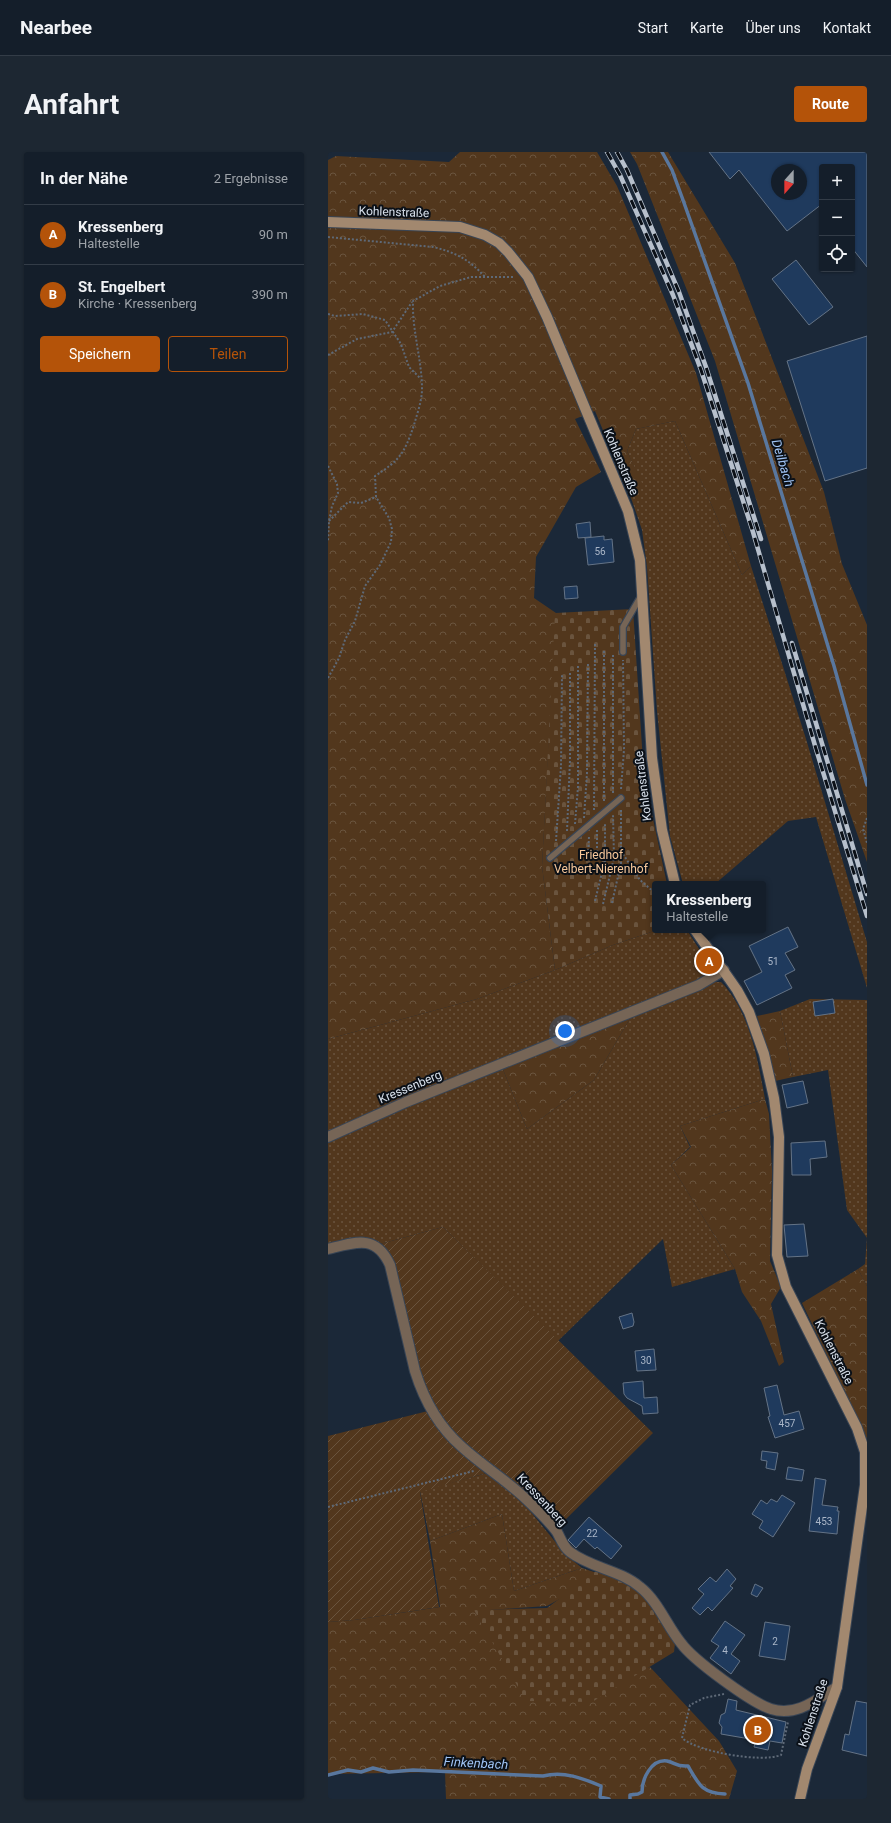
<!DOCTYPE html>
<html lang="de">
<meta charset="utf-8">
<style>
:root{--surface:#141e2a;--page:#1d2732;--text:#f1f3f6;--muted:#9da2a8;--line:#333c47;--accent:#b45309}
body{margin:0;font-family:Roboto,sans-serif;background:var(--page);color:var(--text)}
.controls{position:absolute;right:12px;top:12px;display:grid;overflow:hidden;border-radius:4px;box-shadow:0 1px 3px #0004}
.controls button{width:36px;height:36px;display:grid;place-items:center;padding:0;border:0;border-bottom:1px solid var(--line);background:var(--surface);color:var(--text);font:20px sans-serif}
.compass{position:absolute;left:443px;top:12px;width:36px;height:36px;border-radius:50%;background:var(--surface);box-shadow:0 1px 3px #0004;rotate:201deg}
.you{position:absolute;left:237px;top:879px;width:14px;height:14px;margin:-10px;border:3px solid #fff;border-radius:50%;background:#1a73e8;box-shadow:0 0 0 6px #1a73e833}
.badge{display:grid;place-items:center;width:26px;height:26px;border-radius:50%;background:var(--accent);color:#fff;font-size:13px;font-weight:700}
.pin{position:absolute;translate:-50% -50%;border:2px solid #fff;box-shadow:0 1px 4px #0006}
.popup{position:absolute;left:324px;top:729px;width:114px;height:52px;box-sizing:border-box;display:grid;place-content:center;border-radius:4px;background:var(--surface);filter:drop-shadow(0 1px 3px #0005);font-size:13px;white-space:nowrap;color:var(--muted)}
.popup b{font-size:15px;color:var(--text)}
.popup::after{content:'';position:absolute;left:50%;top:100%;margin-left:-8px;border:8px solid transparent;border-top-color:var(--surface)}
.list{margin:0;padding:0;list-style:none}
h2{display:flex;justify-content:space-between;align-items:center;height:52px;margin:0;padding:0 16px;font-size:17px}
h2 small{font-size:13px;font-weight:400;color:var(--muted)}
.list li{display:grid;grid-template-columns:26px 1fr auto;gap:12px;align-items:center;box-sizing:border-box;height:60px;padding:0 16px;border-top:1px solid var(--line)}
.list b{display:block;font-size:15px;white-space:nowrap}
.list p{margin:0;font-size:13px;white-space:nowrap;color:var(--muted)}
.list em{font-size:13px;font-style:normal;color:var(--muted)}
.actions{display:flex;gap:8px;padding:12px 16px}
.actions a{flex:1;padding:9px 0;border:1px solid var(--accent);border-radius:4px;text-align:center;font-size:14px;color:var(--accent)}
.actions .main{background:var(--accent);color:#fff}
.icon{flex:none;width:22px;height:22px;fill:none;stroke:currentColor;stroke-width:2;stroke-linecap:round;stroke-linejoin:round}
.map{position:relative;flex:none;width:539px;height:1647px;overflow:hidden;border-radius:4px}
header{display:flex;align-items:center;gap:24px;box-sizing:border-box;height:56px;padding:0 20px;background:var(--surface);border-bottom:1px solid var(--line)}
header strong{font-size:19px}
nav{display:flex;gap:22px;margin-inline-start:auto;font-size:14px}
.intro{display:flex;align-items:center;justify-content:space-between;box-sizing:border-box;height:96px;padding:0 24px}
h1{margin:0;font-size:28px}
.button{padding:10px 18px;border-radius:4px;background:var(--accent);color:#fff;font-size:14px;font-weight:700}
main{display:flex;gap:24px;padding:0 24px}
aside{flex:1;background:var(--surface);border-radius:4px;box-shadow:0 1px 3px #0004}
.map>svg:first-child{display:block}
</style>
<header>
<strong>Nearbee</strong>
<nav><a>Start</a><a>Karte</a><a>Über uns</a><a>Kontakt</a></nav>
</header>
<div class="intro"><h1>Anfahrt</h1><a class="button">Route</a></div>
<main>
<aside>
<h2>In der Nähe<small>2 Ergebnisse</small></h2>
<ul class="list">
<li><span class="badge">A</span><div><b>Kressenberg</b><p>Haltestelle</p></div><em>90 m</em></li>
<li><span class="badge">B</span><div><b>St. Engelbert</b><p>Kirche · Kressenberg</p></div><em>390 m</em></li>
</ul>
<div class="actions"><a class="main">Speichern</a><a>Teilen</a></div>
</aside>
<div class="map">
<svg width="539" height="1647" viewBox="0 0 539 1647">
<defs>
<pattern id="grass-dots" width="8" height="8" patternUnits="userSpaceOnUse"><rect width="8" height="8" fill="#52371d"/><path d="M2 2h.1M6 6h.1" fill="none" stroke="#6a543e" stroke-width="1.8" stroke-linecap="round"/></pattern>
<pattern id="forest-crowns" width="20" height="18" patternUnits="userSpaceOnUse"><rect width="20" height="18" fill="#52371d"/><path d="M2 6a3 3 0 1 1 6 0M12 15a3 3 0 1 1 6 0" fill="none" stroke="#6a543e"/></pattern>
<pattern id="cemetery-stones" width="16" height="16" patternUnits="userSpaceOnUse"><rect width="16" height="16" fill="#52371d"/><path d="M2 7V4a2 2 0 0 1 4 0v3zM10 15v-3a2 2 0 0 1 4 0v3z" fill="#6a543e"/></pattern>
<pattern id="garden-furrows" width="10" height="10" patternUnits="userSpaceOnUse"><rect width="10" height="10" fill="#52371d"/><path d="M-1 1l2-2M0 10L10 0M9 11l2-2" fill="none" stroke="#6a543e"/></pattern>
</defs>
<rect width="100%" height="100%" fill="#1b2838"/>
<!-- grass -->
<g fill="url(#grass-dots)">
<polygon points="347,269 414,423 423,414 478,587 539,790 539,836 488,665 460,669 387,732 355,732 342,684 329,559 319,415 314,378 302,343 313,331 299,299 308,277"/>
<polygon points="329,778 359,778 385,819 361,833 0,981 0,887 149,847 227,818 285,793"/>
<path d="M381,830H393C422,859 430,909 437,947L352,974L362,995L343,1013L407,1117L344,1135L335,1087L230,1189L115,1075L52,1092L0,1096V988L174,915L199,977L266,928L304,863Z"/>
<polygon points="482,847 539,848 539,1134 530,1117 537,1112 539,1086 519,1058 500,918 465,925 452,859"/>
<polygon points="163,1320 202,1359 238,1403 254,1416 186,1439 174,1362 102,1389 92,1339"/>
</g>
<!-- forest -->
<g fill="url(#forest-crowns)">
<polygon points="132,0 269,0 289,34 368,221 423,414 414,423 347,269 308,277 299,299 314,331 302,343 267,259 247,267 273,320 248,335 208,405 206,446 228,461 214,714 227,818 149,847 0,887 0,8 8,4 121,10"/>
<polygon points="302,0 340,0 407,111 496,340 514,412 539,473 539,710 517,647 387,209 309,12"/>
<polygon points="452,859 465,925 447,929 429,864"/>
<polygon points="304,863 266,928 199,977 174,915"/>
<polygon points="437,947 441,962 444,1019 442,1109 453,1135 443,1152 456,1210 451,1214 433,1169 414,1140 407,1117 343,1013 363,995 352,974"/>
<polygon points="530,1117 539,1134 539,1287 474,1151"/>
<polygon points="174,1362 186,1439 254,1416 275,1423 219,1454 147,1459 199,1548 322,1515 391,1589 409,1619 401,1647 118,1647 117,1620 0,1622 0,1470 26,1468 112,1455 102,1389"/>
</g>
<!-- cemetery -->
<g fill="url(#cemetery-stones)">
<polygon points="305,457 316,625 339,732 327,732 327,778 329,778 285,793 227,818 214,714 227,461"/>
<polygon points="271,1417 306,1434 325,1456 347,1491 346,1500 264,1550 198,1549 146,1458 219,1456"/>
</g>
<!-- garden -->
<g fill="url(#garden-furrows)">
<polygon points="115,1075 325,1281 235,1370 228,1373 175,1322 135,1291 116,1272 95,1239 52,1092"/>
<polygon points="100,1259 162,1320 92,1340 111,1455 26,1468 0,1470 0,1284"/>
</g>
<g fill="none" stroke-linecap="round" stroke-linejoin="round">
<!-- stream -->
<g stroke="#59779e" stroke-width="3.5">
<polyline points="334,0 344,18 355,48 420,231 506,514 539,633"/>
<path d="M0,1623L20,1618L33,1620L45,1616L61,1620L85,1618L215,1624C236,1619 254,1626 273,1634L272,1645L281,1647"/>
<path d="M302,1647V1643L310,1642L314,1640C314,1627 323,1607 339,1609C348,1611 348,1615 360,1614C371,1633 374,1641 397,1642"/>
</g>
</g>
<!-- building -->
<g fill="#1f3a5d" stroke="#647386" fill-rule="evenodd">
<path d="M381,0H539V115L524,96V15H494V52L459,79L411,18L402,27ZM449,18H473V42H449Z"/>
<polygon points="468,108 505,155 481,173 444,127"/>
<polygon points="539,184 539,316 497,329 459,209"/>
<polygon points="262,370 263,385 250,386 248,372"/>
<polygon points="276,384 276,388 284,387 286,410 260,413 257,386"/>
<polygon points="249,434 250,446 237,447 236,435"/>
<polygon points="460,775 470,795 457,801 467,818 457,823 464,836 429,853 416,829 434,820 421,794"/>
<polygon points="505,847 507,861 487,864 485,850"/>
<polygon points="475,929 480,951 459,956 454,933"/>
<polygon points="497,989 499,1005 482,1007 483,1023 464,1023 463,991"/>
<polygon points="476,1072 480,1104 459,1105 456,1073"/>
<polygon points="304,1161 306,1170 305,1174 295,1177 291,1165"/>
<polygon points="326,1197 328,1218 309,1219 307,1199"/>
<polygon points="315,1229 316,1246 329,1245 330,1261 315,1262 314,1254 299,1246 296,1242 295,1231"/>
<polygon points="449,1233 456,1263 471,1259 476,1277 447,1286 440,1265 442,1264 436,1236"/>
<polygon points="434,1299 450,1301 447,1318 438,1316 439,1309 433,1308"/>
<polygon points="460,1315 476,1318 474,1329 458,1327"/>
<polygon points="487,1326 498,1328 494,1353 510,1355 509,1359 511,1359 509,1382 481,1379"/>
<polygon points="454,1343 467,1351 445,1385 431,1376 435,1369 424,1362 433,1348 439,1352 443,1347 449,1350"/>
<polygon points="261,1365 294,1394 283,1407 269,1395 267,1397 256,1387 248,1396 240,1388"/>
<polygon points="399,1417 408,1427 402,1434 405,1436 384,1459 380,1455 372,1463 364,1456 376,1442 370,1437 382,1425 388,1430"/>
<polygon points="427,1432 435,1436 429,1445 423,1442"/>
<polygon points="397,1469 417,1483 403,1502 412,1509 403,1522 382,1506 391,1494 383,1489"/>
<polygon points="437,1470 462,1474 457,1508 431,1504"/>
<polygon points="400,1547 409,1549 408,1558 458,1570 454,1591 442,1589 440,1598 426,1595 428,1588 393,1582 394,1575 391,1571 393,1563 397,1561"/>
<polygon points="528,1549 539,1551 539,1604 514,1598 517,1582 521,1583"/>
</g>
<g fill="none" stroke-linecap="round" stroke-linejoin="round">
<!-- service casing -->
<g stroke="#394555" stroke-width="8">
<g id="service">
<polyline points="295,500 295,475 313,444"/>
<polyline points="222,706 293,646"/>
</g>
</g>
<!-- minor casing -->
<g stroke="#394555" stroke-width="12">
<g id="minor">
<polyline points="0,985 78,950 371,833 396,818"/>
<path d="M0,1097C28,1090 48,1082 62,1113L87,1219C96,1248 111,1275 134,1295C155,1314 178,1328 198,1347C208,1357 221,1369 229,1380C233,1387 235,1395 242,1400C263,1416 292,1418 312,1435C330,1449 339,1474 353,1491C365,1508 424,1551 443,1557C468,1565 488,1548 509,1535"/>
</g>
</g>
<!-- secondary casing -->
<g stroke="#394555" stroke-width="12">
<g id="secondary">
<polyline points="0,70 132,75 157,83 171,91 180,100 200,125 219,165 300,359 312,408 324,606 334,678 347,732"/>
<polyline points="367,778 409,838 421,860 436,902 446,946 451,985 449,1103 458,1135 529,1276 537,1300 537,1333 509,1535 479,1617 472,1647"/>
</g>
</g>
<!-- path -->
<g stroke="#5e6977" stroke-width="2" stroke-dasharray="2 2" stroke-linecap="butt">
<path d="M0,85L105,95C127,100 142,108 157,125"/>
<polyline points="0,162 7,164 35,162 57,168 73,192 81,215 92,226"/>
<polyline points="0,203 29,187 64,180 84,150"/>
<polyline points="0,314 9,332 10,341 4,354 1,369 0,389"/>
<path d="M1,369L20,350L33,351L48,345L47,324C72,308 76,302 86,273C89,262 94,249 94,237C94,208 84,179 85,149L112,134L143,125H186"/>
<polyline points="0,526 11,506 17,488 27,469 37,434 52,413 63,390 64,377 61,366 48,345"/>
<polyline points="293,637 296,598 295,508"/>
<polyline points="285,641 285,503"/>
<polyline points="276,649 276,499"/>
<polyline points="266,658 267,491"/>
<polyline points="256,666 259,621 260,511"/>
<polyline points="539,666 535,677 539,691"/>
<polyline points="247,672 250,635 250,512"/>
<polyline points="239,679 242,608 242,519"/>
<polyline points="228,689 233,614 234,523"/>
<polyline points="295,702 312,728 327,741"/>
<polyline points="260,707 261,684"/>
<polyline points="269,708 269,677"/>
<polyline points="267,749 277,708 277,671"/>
<polyline points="284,751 293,711 293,658"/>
<polyline points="275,752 286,706 285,663"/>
<polyline points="0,1355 146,1319"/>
<path d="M396,1542L376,1546L362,1553L354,1586C370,1600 433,1611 453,1603L460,1570"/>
</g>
<!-- service -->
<use href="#service" stroke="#766556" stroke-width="5.5"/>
<!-- minor -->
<use href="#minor" stroke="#766556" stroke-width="10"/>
<!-- secondary -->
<use href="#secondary" stroke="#a2886f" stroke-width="10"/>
<!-- rail casing -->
<g stroke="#b7c0cc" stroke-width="4.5">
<g id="rail">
<polyline points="279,0 292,23 345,143 373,218 425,380 488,597 539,764"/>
<polyline points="289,0 299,18 351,140 378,215 433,387"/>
<polyline points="464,491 539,742"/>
</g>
</g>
<!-- rail -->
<use href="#rail" stroke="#0b1017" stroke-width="3" stroke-dasharray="9" stroke-linecap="butt"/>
</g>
<g text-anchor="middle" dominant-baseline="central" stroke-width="4" stroke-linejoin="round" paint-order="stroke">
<!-- number labels -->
<g font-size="10" fill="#aab6c8">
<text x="272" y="399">56</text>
<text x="445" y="809">51</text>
<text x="318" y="1208">30</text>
<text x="459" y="1271">457</text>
<text x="496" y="1369">453</text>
<text x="264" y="1381">22</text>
<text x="447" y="1489">2</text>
<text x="397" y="1498">4</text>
</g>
<!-- street labels -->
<g font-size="12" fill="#d8e0eb" stroke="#0b1017">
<text transform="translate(66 60) rotate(2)">Kohlenstraße</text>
<text transform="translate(293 310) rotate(67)">Kohlenstraße</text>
<text transform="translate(315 634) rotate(-97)">Kohlenstraße</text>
<text transform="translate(82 935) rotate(-23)">Kressenberg</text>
<text transform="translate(506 1200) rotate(63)">Kohlenstraße</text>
<text transform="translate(214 1348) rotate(47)">Kressenberg</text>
<text transform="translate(485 1561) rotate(-72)">Kohlenstraße</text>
</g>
<!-- park labels -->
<g font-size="12" fill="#f8c89b" stroke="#0b1017">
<text x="273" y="703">Friedhof<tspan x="273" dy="14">Velbert-Nierenhof</tspan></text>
</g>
<!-- water labels -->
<g font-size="13" font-style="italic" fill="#9fc3f4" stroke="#0b1017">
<text transform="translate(455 311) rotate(73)">Deilbach</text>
<text transform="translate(148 1611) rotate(3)">Finkenbach</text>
</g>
</g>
</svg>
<div class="controls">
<button>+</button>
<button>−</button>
<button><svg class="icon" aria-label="locate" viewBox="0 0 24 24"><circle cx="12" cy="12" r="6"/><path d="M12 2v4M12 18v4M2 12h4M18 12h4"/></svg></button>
</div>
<svg class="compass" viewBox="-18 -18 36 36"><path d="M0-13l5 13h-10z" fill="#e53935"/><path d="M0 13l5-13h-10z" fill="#9da2a8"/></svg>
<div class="you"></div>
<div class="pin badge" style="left:381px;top:809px">A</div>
<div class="popup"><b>Kressenberg</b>Haltestelle</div>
<div class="pin badge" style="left:430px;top:1578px">B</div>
</div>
</main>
